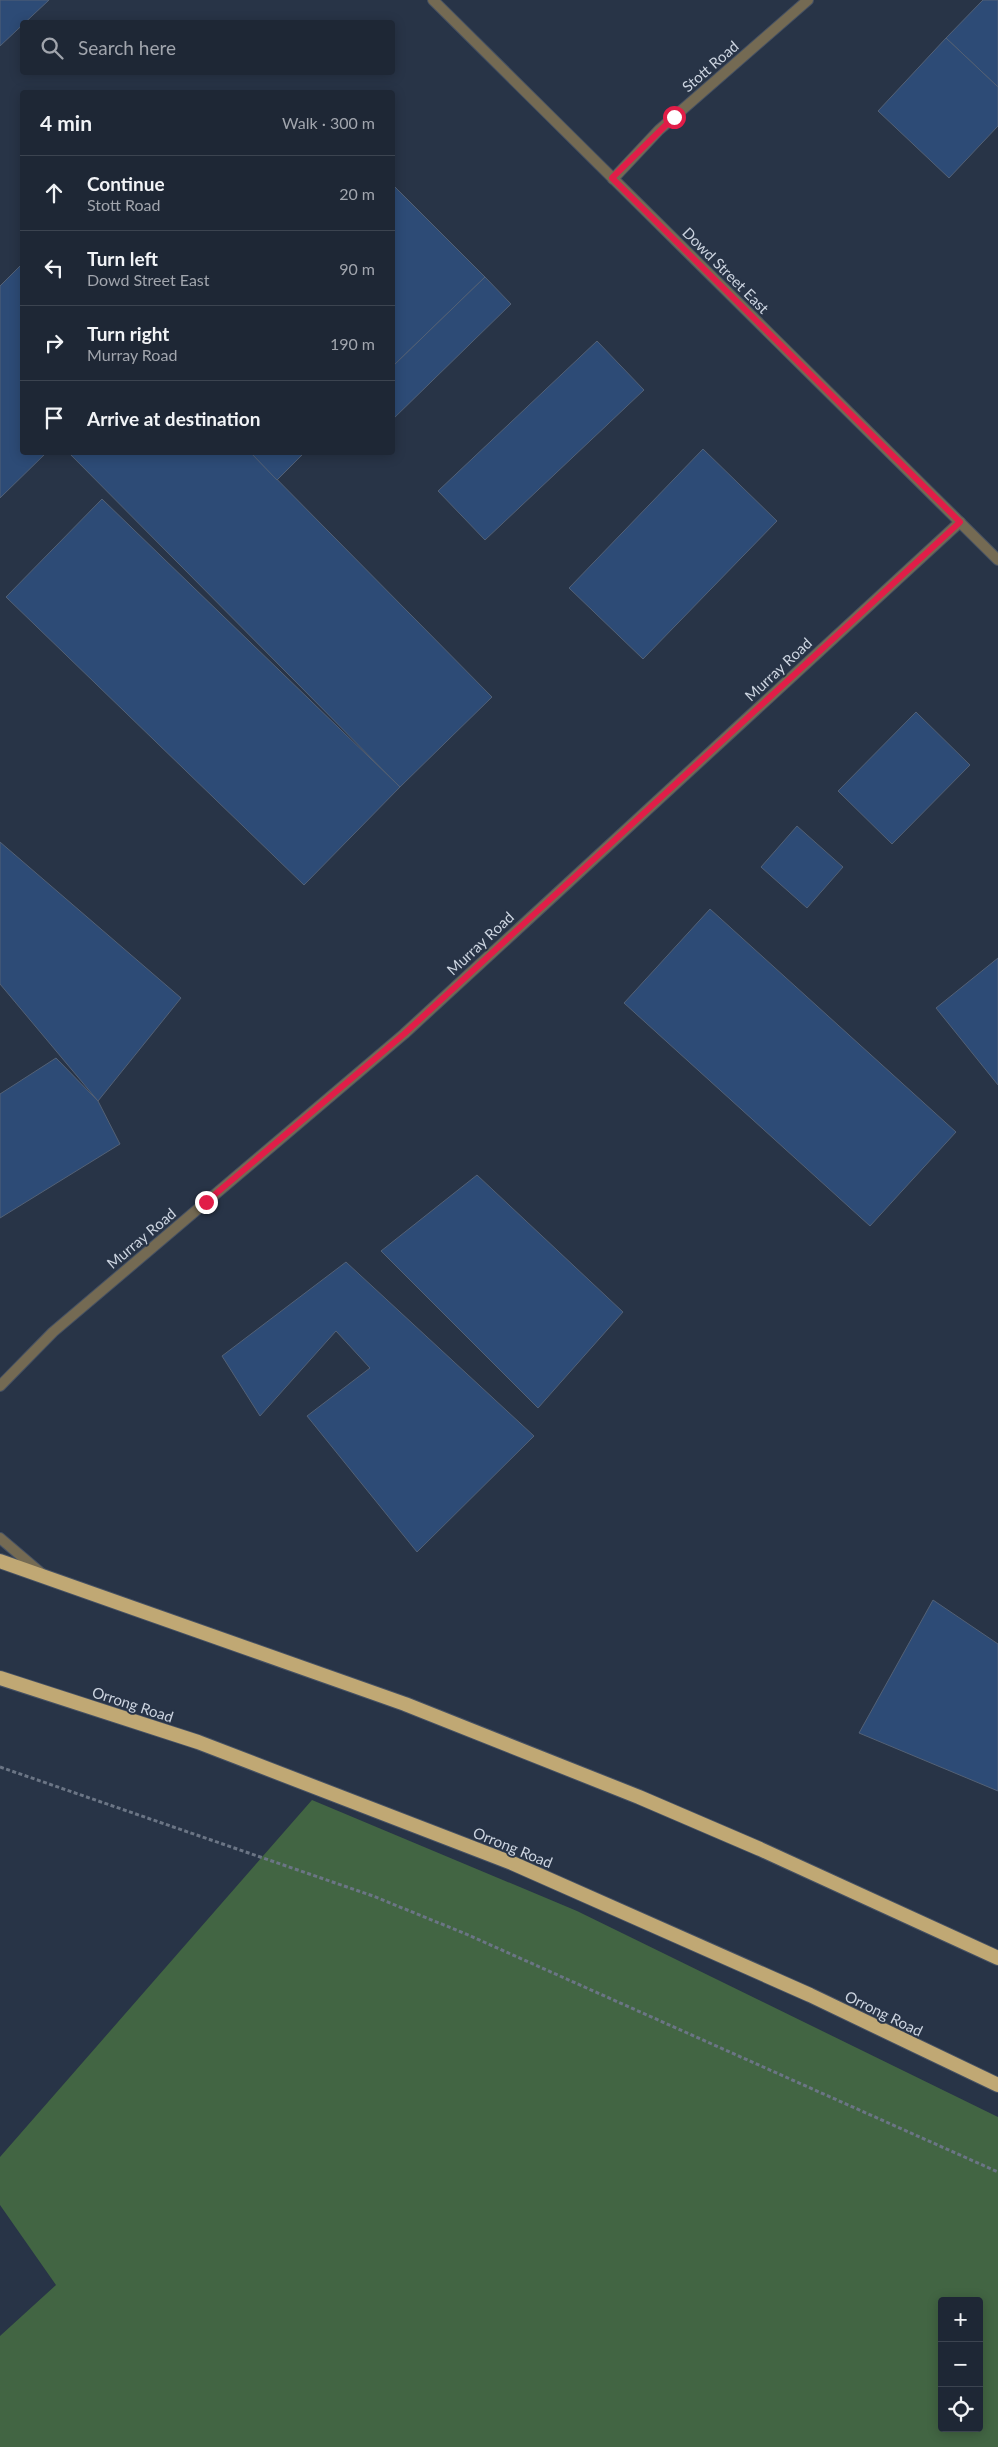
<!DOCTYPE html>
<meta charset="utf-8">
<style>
:root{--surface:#1e2735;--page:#262f3d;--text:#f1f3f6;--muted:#a1a5ad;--line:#3c4450}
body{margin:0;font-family:Lato,sans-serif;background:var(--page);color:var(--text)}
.controls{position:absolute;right:15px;bottom:15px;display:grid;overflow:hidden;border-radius:5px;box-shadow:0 2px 12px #0003}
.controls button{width:45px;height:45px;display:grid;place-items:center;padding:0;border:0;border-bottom:1px solid var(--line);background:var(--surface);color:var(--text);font:25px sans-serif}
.stop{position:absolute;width:15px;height:15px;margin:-11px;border:4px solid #e11d48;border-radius:50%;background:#fff}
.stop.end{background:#e11d48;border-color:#fff;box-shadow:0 1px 5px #0008}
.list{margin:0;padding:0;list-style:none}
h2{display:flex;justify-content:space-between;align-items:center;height:65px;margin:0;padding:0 20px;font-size:21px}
h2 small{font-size:16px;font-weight:400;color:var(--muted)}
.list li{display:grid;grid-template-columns:32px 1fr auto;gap:15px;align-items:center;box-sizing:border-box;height:75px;padding:0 20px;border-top:1px solid var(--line)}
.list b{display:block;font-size:19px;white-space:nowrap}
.list p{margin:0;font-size:16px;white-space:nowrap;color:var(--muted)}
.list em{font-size:16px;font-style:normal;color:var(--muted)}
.icon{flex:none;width:28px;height:28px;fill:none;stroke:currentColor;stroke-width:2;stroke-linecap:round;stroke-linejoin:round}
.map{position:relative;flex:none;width:998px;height:2447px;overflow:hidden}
.search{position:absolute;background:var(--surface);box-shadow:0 2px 12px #0003;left:20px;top:20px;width:375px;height:55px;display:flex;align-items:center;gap:12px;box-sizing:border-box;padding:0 18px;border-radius:5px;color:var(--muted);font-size:19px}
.panel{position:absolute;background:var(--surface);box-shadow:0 2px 12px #0003;left:20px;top:90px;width:375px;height:365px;border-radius:5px}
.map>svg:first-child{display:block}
</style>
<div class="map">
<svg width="998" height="2447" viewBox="0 0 998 2447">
<rect width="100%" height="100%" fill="#283447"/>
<!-- green -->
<path fill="#426543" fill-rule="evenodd" d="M312,1800L577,1911L998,2117V2447H0V2336L56,2285L0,2205V2157ZM942,2301H979V2428H942Z"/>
<!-- building -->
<g fill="#2d4b76" stroke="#536176">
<polygon points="0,0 49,0 0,46"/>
<polygon points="983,0 998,0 998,87 946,38"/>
<polygon points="946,38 998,87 998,126 949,178 878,111"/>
<polygon points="392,184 485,277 392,367"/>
<polygon points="22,264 22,452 47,452 0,498 0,286"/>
<polygon points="485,277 511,304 392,420 392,367"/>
<polygon points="597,341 644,390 485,540 438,491"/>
<polygon points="703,449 777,521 643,659 569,588"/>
<polygon points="68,452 250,452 492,697 400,787"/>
<polygon points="250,452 305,452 277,480"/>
<polygon points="102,499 400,787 304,885 6,597"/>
<polygon points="916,712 970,765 892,844 838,791"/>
<polygon points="797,826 843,867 807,908 761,867"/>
<polygon points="0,842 181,998 98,1101 0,984"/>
<polygon points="710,909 956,1132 870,1226 624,1003"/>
<polygon points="998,958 998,1085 936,1008"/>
<polygon points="56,1058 98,1101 120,1144 0,1218 0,1094"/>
<polygon points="477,1175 623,1312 538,1408 381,1251"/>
<polygon points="346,1262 534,1436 417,1552 307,1416 370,1368 336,1331 260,1416 222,1356"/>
<polygon points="933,1600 998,1644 998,1791 859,1733"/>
</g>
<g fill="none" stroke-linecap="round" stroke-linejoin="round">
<!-- minor casing -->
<g stroke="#465163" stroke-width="12">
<g id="minor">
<polyline points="613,179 659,130 808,0"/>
<polyline points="0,1386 53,1332 404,1034 960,522"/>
<polyline points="0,1538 41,1573"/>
</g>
</g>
<!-- tertiary casing -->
<g stroke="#465163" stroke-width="12">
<polyline id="tertiary" points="433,0 998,560"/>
</g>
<!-- trunk casing -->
<g stroke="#465163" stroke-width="16">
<g id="trunk">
<polyline points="0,1561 405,1704 639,1797 760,1849 998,1958"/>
<polyline points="0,1678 198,1742 512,1863 810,1995 998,2085"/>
</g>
</g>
<!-- path -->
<polyline stroke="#6b7585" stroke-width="3" stroke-dasharray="4 2.5" stroke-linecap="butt" points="0,1767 373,1896 466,1934 998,2172"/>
<!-- minor -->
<use href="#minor" stroke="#746a53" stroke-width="10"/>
<!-- tertiary -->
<use href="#tertiary" stroke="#746a53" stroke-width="10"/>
<!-- trunk -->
<use href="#trunk" stroke="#c0a874" stroke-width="14"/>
</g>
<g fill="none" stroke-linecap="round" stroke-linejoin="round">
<!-- route -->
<polyline stroke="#e11d48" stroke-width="6" points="206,1202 404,1034 960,522 612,178 674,117"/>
</g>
<g text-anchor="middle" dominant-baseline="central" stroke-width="4" stroke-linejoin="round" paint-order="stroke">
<!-- street labels -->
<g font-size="15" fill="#ccd4e0" stroke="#283447">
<text transform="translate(710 66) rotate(-41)">Stott Road</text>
<text transform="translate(726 270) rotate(45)">Dowd Street East</text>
<text transform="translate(778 669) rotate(-43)">Murray Road</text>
<text transform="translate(480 943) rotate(-43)">Murray Road</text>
<text transform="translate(141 1238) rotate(-40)">Murray Road</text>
<text transform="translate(133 1704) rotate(18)">Orrong Road</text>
<text transform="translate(513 1847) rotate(22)">Orrong Road</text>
<text transform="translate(884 2013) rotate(26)">Orrong Road</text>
</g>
</g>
</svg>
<div class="controls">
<button>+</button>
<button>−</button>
<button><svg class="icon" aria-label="locate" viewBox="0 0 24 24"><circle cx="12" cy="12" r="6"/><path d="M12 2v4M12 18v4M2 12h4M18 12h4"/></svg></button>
</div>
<div class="stop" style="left:674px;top:117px"></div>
<div class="stop end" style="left:206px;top:1202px"></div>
<div class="search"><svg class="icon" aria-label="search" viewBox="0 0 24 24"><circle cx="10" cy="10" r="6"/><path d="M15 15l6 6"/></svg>Search here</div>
<section class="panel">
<h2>4 min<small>Walk · 300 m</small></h2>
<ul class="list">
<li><svg class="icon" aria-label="ahead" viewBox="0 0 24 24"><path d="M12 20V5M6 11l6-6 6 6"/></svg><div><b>Continue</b><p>Stott Road</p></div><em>20 m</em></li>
<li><svg class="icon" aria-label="left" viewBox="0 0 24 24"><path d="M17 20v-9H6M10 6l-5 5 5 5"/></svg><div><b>Turn left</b><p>Dowd Street East</p></div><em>90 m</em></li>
<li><svg class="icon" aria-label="right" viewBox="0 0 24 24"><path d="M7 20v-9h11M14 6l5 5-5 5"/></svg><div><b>Turn right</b><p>Murray Road</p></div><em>190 m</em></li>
<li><svg class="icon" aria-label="arrive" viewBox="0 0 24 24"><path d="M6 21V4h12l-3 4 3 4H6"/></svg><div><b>Arrive at destination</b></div></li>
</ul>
</section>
</div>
